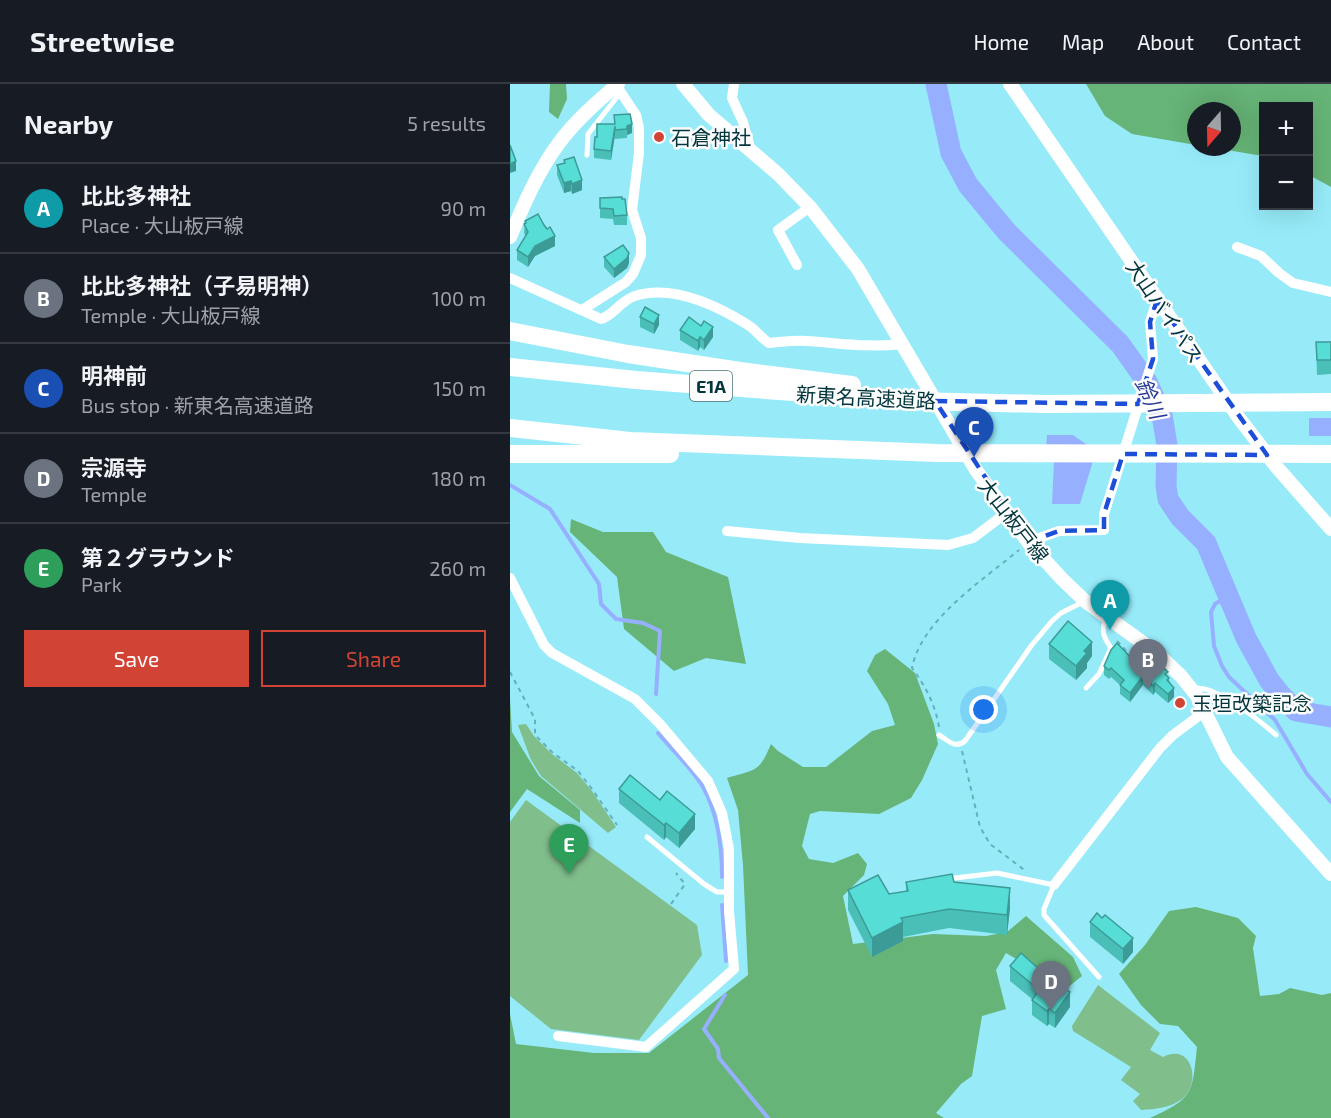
<!DOCTYPE html>
<meta charset="utf-8">
<style>
:root{--surface:#171b24;--page:#242831;--text:#f1f3f6;--muted:#9ea1a6;--line:#363941;--accent:#d14435}
body{margin:0;font-family:"Exo 2","Noto Sans JP",sans-serif;background:var(--page);color:var(--text)}
.controls{position:absolute;right:18px;top:18px;display:grid;overflow:hidden;border-radius:0px;box-shadow:0 6px 24px #0002}
.controls button{width:54px;height:54px;display:grid;place-items:center;padding:0;border:0;border-bottom:2px solid var(--line);background:var(--surface);color:var(--text);font:30px sans-serif}
.compass{position:absolute;left:677px;top:18px;width:54px;height:54px;border-radius:50%;background:var(--surface);box-shadow:0 6px 24px #0002;rotate:200deg}
.you{position:absolute;left:474px;top:626px;width:21px;height:21px;margin:-15px;border:4px solid #fff;border-radius:50%;background:#1a73e8;box-shadow:0 0 0 9px #1a73e833}
.badge{display:grid;place-items:center;width:39px;height:39px;border-radius:50%;background:var(--accent);color:#fff;font-size:20px;font-weight:700}
.pin{position:absolute;translate:-50% -50px;filter:drop-shadow(0 2px 3px #0008)}
.pin::after{content:'';position:absolute;top:32px;width:21px;height:18px;background:inherit;clip-path:polygon(0 0,100% 0,50% 100%)}
.list{margin:0;padding:0;list-style:none}
h2{display:flex;justify-content:space-between;align-items:center;height:78px;margin:0;padding:0 24px;font-size:26px}
h2 small{font-size:20px;font-weight:400;color:var(--muted)}
.list li{display:grid;grid-template-columns:39px 1fr auto;gap:18px;align-items:center;box-sizing:border-box;height:90px;padding:0 24px;border-top:2px solid var(--line)}
.list b{display:block;font-size:22px;white-space:nowrap}
.list p{margin:0;font-size:20px;white-space:nowrap;color:var(--muted)}
.list em{font-size:20px;font-style:normal;color:var(--muted)}
.actions{display:flex;gap:12px;padding:18px 24px}
.actions a{flex:1;padding:14px 0;border:2px solid var(--accent);border-radius:0px;text-align:center;font-size:21px;color:var(--accent)}
.actions .main{background:var(--accent);color:#fff}
.map{position:relative;flex:none;width:821px;height:1034px;overflow:hidden}
header{display:flex;align-items:center;gap:36px;box-sizing:border-box;height:84px;padding:0 30px;background:var(--surface);border-bottom:2px solid var(--line)}
header strong{font-size:28px}
nav{display:flex;gap:33px;margin-inline-start:auto;font-size:21px}
main{display:flex}
aside{flex:1;background:var(--surface)}
.map>svg:first-child{display:block}
</style>
<header>
<strong>Streetwise</strong>
<nav><a>Home</a><a>Map</a><a>About</a><a>Contact</a></nav>
</header>
<main>
<aside>
<h2>Nearby<small>5 results</small></h2>
<ul class="list">
<li><span class="badge" style="background:#0f9aa8">A</span><div><b>比比多神社</b><p>Place · 大山板戸線</p></div><em>90 m</em></li>
<li><span class="badge" style="background:#6b7280">B</span><div><b>比比多神社（子易明神）</b><p>Temple · 大山板戸線</p></div><em>100 m</em></li>
<li><span class="badge" style="background:#1a4fb4">C</span><div><b>明神前</b><p>Bus stop · 新東名高速道路</p></div><em>150 m</em></li>
<li><span class="badge" style="background:#6b7280">D</span><div><b>宗源寺</b><p>Temple</p></div><em>180 m</em></li>
<li><span class="badge" style="background:#2e9e5b">E</span><div><b>第２グラウンド</b><p>Park</p></div><em>260 m</em></li>
</ul>
<div class="actions"><a class="main">Save</a><a>Share</a></div>
</aside>
<div class="map">
<svg width="821" height="1034" viewBox="0 0 821 1034">
<rect width="100%" height="100%" fill="#97ebf9"/>
<!-- green -->
<g fill="#80be8c">
<polygon points="16,640 24,652 42,670 67,689 82,707 106,743 98,749 31,692 21,676 8,641"/>
<polygon points="16,716 187,841 192,871 129,956 41,945 0,912 0,738"/>
<path d="M588,901L650,949L640,966L653,973C682,958 692,999 672,1015C660,1024 645,1025 631,1026L623,1017L630,1010L611,996L621,983L563,947L562,942Z"/>
</g>
<!-- forest -->
<g fill="#66b477">
<polygon points="40,0 56,0 57,15 48,35 39,28"/>
<polygon points="576,0 821,0 821,103 799,91 798,22 754,22 753,72 699,63 722,63 722,27 686,27 686,61 622,50 595,32"/>
<polygon points="61,435 93,448 143,448 156,468 218,493 236,580 196,574 164,587 114,545 107,493 60,448"/>
<path d="M375,565L405,589L424,640L428,660L412,696L401,714L369,730L310,727L300,730L292,762L299,775L323,779L348,769L357,780L354,791L333,812L343,860L423,850L476,852L497,848L516,832L563,873L572,892L557,904L496,869L486,886L496,925L472,932L462,992L451,1000L426,1029L434,1034H0V930L6,960L84,969H139L238,891L233,781L228,726L217,694C246,685 249,689 261,660L268,667L293,683H316L362,647L385,641L378,620L357,587L365,571Z"/>
<polygon points="0,615 2,648 29,692 70,726 70,739 17,705 0,728"/>
<path d="M686,823L728,834L746,852L743,864L750,912L769,910L780,904L812,911L821,909V1034H640C684,1014 682,1010 687,963L668,942L650,940L631,921L609,890L635,861L659,827Z"/>
</g>
<!-- water -->
<g fill="#96b0ff">
<rect x="799" y="334" width="22" height="18"/>
<polygon points="537,351 563,351 586,367 570,420 542,420 544,377 535,377"/>
</g>
<g fill="none" stroke-linecap="round" stroke-linejoin="round">
<!-- stream -->
<g stroke="#96b0ff" stroke-width="4">
<polyline points="0,401 40,425 89,500 91,520 106,535 133,539 150,547 146,610"/>
<polyline points="718,512 705,520 701,528 704,562 712,582 719,593 765,636 797,690 821,718"/>
<path d="M148,649C162,666 181,683 193,703C208,730 212,762 212,793"/>
<polyline points="212,821 216,877"/>
<polyline points="215,911 194,945 208,965 209,974 258,1034"/>
</g>
<!-- river -->
<polyline stroke="#96b0ff" stroke-width="21" points="426,0 441,69 458,101 496,147 610,260 637,298 652,331 657,361 656,402 658,415 670,433 696,459 736,554 759,596 770,610 786,627 821,633"/>
<!-- path -->
<g stroke="#65afbb" stroke-width="2" stroke-dasharray="4.5 4.5" stroke-linecap="butt">
<polyline points="607,557 624,575"/>
<polyline points="0,588 25,635 25,651 43,669 68,687 82,705 107,741"/>
<path d="M429,643C425,620 416,603 402,584C411,536 473,496 509,466"/>
<polyline points="452,667 470,743 480,760 517,788"/>
<polyline points="161,820 175,800 166,789"/>
</g>
<!-- service -->
<g stroke="#fff" stroke-width="5">
<polyline points="77,71 78,50 111,8"/>
<path d="M576,604L589,590L601,564C593,552 591,548 596,534"/>
<path d="M683,605C703,598 751,638 766,651"/>
<path d="M429,651C439,657 445,665 455,657L521,562L542,537L551,529L573,518"/>
<polyline points="137,753 194,800 207,808 219,808"/>
<polyline points="438,798 445,794 487,789 544,801 534,825 534,831 589,893"/>
</g>
<!-- minor -->
<g stroke="#fff" stroke-width="10">
<polyline points="224,0 222,14 233,38 241,67"/>
<polyline points="727,163 751,172 769,189 783,199 821,208"/>
<polyline points="287,181 268,146 300,123"/>
<path d="M0,194L91,235C103,232 111,216 125,212C163,200 206,221 238,241C246,246 251,254 259,259C272,258 284,256 297,257C329,259 360,264 392,260"/>
<polyline points="72,226 116,198 123,190 131,171 131,154 122,126 129,69 129,44 126,31 106,1"/>
<polyline points="217,447 290,454 438,461 463,454 496,429"/>
<polyline points="518,458 549,447 594,446 594,430 643,275 640,238 647,216"/>
<polyline points="0,494 34,561 42,569 125,615 150,640 198,697 212,729 219,765 219,827 224,885 136,963 48,952"/>
<polyline points="544,801 650,664 663,651 694,628"/>
</g>
<!-- secondary -->
<g stroke="#fff" stroke-width="14">
<polyline points="173,0 199,31 268,90 300,123 348,185 466,386 518,458 552,495 575,517 647,569 671,592 687,612 717,673 821,790"/>
<polyline points="500,0 729,334 765,381 821,445"/>
<path d="M0,153C14,120 28,87 49,59C66,36 87,18 108,0"/>
</g>
<!-- motorway -->
<g stroke="#fff" stroke-width="18">
<polyline points="0,247 118,270 230,287 342,301"/>
<polyline points="0,283 126,296 401,317 534,320 821,318"/>
<polyline points="0,344 120,357 427,369 821,370"/>
<polyline points="0,370 160,370"/>
</g>
</g>
<!-- wall -->
<g fill="#4abfb8">
<polygon points="104,31 122,49 117,51 117,54 105,55 105,51 101,76 84,74 84,65 87,53 104,40"/>
<polygon points="54,76 72,106 62,110 61,107 54,109 47,91 47,81 54,79"/>
<polygon points="90,114 112,115 117,131 117,141 104,141 103,135 90,134"/>
<polygon points="15,137 45,162 25,172 18,183 7,176 7,166 16,153 14,149"/>
<polygon points="94,173 119,179 117,184 104,194 94,183"/>
<polygon points="130,233 149,241 144,250 130,243"/>
<polygon points="170,246 203,253 194,266 190,263 188,267 170,256"/>
<polygon points="806,258 821,258 821,290 807,291"/>
<polygon points="539,560 582,572 577,579 577,584 566,596 539,575"/>
<polygon points="623,576 636,583 646,580 658,592 664,613 658,619 645,608 643,611 633,601 620,618 610,610 610,601 601,593 599,595 594,591 594,582"/>
<polygon points="109,705 185,745 169,764 156,753 154,756 109,719"/>
<polygon points="396,798 444,798 500,824 497,851 439,844 393,853 393,857 362,873 338,826 338,806 379,810 396,807"/>
<polygon points="592,834 623,868 613,880 580,853 580,838"/>
<polygon points="500,882 529,885 557,906 560,923 545,944 539,940 537,942 522,931 522,915 500,897"/>
</g>
<!-- shaded-wall -->
<g fill="#3c9b96">
<polygon points="122,40 122,49 117,51 117,42"/>
<polygon points="105,42 105,51 101,76 101,67"/>
<polygon points="6,77 6,87 0,89 0,80"/>
<polygon points="72,96 72,106 62,110 62,100"/>
<polygon points="61,97 61,107 54,109 54,99"/>
<polygon points="45,152 45,162 25,172 18,183 18,173 25,162"/>
<polygon points="119,169 119,179 117,184 104,194 104,185"/>
<polygon points="149,231 149,241 144,250 144,240"/>
<polygon points="203,243 203,253 194,266 194,256"/>
<polygon points="190,253 190,263 188,267 188,257"/>
<polygon points="582,558 582,572 577,579 577,584 566,596 566,582 574,567"/>
<polygon points="633,592 633,601 620,618 620,609"/>
<polygon points="645,599 645,608 643,611 643,602"/>
<polygon points="664,604 664,613 658,619 658,610"/>
<polygon points="185,730 185,745 169,764 169,749"/>
<polygon points="156,739 156,753 154,756 154,741"/>
<polygon points="500,804 500,824 497,851 497,831"/>
<polygon points="393,838 393,857 362,873 362,854"/>
<polygon points="623,854 623,868 613,880 613,865"/>
<polygon points="557,900 557,912 560,908 560,923 545,944 545,929 554,904"/>
<polygon points="539,925 539,940 537,942 537,927"/>
</g>
<!-- building -->
<g fill="#56ded6" stroke="#3c9b96" stroke-width="1.5">
<polygon points="120,30 122,40 117,42 117,45 105,46 105,42 101,67 84,65 85,53 87,53 87,40 105,40 104,31"/>
<polygon points="0,61 6,77 0,80"/>
<polygon points="64,73 72,96 62,100 61,97 54,99 47,81 55,79 54,76"/>
<polygon points="112,113 112,115 115,115 117,131 104,132 103,125 90,124 90,114"/>
<polygon points="28,130 34,141 37,145 40,143 45,152 25,162 18,173 7,166 18,148 14,140 16,139 15,137"/>
<polygon points="113,161 119,169 117,174 104,185 94,173"/>
<polygon points="135,223 149,231 144,240 130,233"/>
<polygon points="179,233 191,242 194,237 203,243 194,256 190,253 188,257 170,246"/>
<polygon points="806,258 821,258 821,276 807,276"/>
<polygon points="558,537 582,558 574,567 577,569 566,582 539,560"/>
<polygon points="607,559 623,576 627,572 636,583 643,577 646,580 648,578 658,588 655,590 659,594 657,596 664,604 658,610 645,599 643,602 633,592 620,609 610,601 614,596 601,584 599,586 594,582 601,566"/>
<polygon points="120,691 150,716 157,707 185,730 169,749 156,739 154,741 109,705"/>
<polygon points="442,790 444,798 500,804 497,831 439,825 391,834 393,838 362,854 338,806 368,791 379,810 398,807 396,798"/>
<polygon points="587,829 592,834 595,831 623,854 613,865 580,838"/>
<polygon points="511,869 529,885 531,882 557,900 554,904 560,908 545,929 539,925 537,927 522,916 529,906 500,882"/>
</g>
<!-- marked area -->
<path fill="none" stroke="#1d4ed8" stroke-width="4.5" stroke-dasharray="12 8" stroke-linejoin="round" d="M647,216L757,371L613,370L594,430V446L549,447L518,458L425,317L628,320L643,275L640,238Z"/>
<!-- markers -->
<g fill="#d14435" stroke="#fcfcfc" stroke-width="2">
<circle cx="149" cy="53" r="6"/>
<circle cx="670" cy="619" r="6"/>
</g>
<g text-anchor="middle" dominant-baseline="central" stroke-width="5" stroke-linejoin="round" paint-order="stroke">
<!-- shield labels -->
<rect fill="#fcfcfc" stroke="#4c7176" stroke-width="1.5" x="180" y="287" width="42" height="30" rx="4.5"/>
<g font-size="18" font-weight="bold" fill="#00353c">
<text x="201" y="302">E1A</text>
</g>
<!-- poi labels -->
<g font-size="20" fill="#00353c" stroke="#fcfcfc" text-anchor="start">
<text x="161" y="53">石倉神社</text>
<text x="682" y="619">玉垣改築記念</text>
</g>
<!-- street labels -->
<g font-size="20" fill="#00353c" stroke="#fcfcfc">
<text transform="translate(655 227) rotate(56)">大山バイパス</text>
<text transform="translate(356 313) rotate(3)">新東名高速道路</text>
<text transform="translate(504 436) rotate(52)">大山板戸線</text>
</g>
<!-- water labels -->
<g font-size="21" font-style="italic" fill="#283a93" stroke="#fcfcfc">
<text transform="translate(641 314) rotate(66)">鈴川</text>
</g>
</g>
</svg>
<div class="controls">
<button>+</button>
<button>−</button>
</div>
<svg class="compass" viewBox="-18 -18 36 36"><path d="M0-13l5 13h-10z" fill="#e53935"/><path d="M0 13l5-13h-10z" fill="#9ea1a6"/></svg>
<div class="you"></div>
<div class="pin badge" style="left:600px;top:546px;background:#0f9aa8">A</div>
<div class="pin badge" style="left:638px;top:605px;background:#6b7280">B</div>
<div class="pin badge" style="left:464px;top:373px;background:#1a4fb4">C</div>
<div class="pin badge" style="left:541px;top:927px;background:#6b7280">D</div>
<div class="pin badge" style="left:59px;top:790px;background:#2e9e5b">E</div>
</div>
</main>
